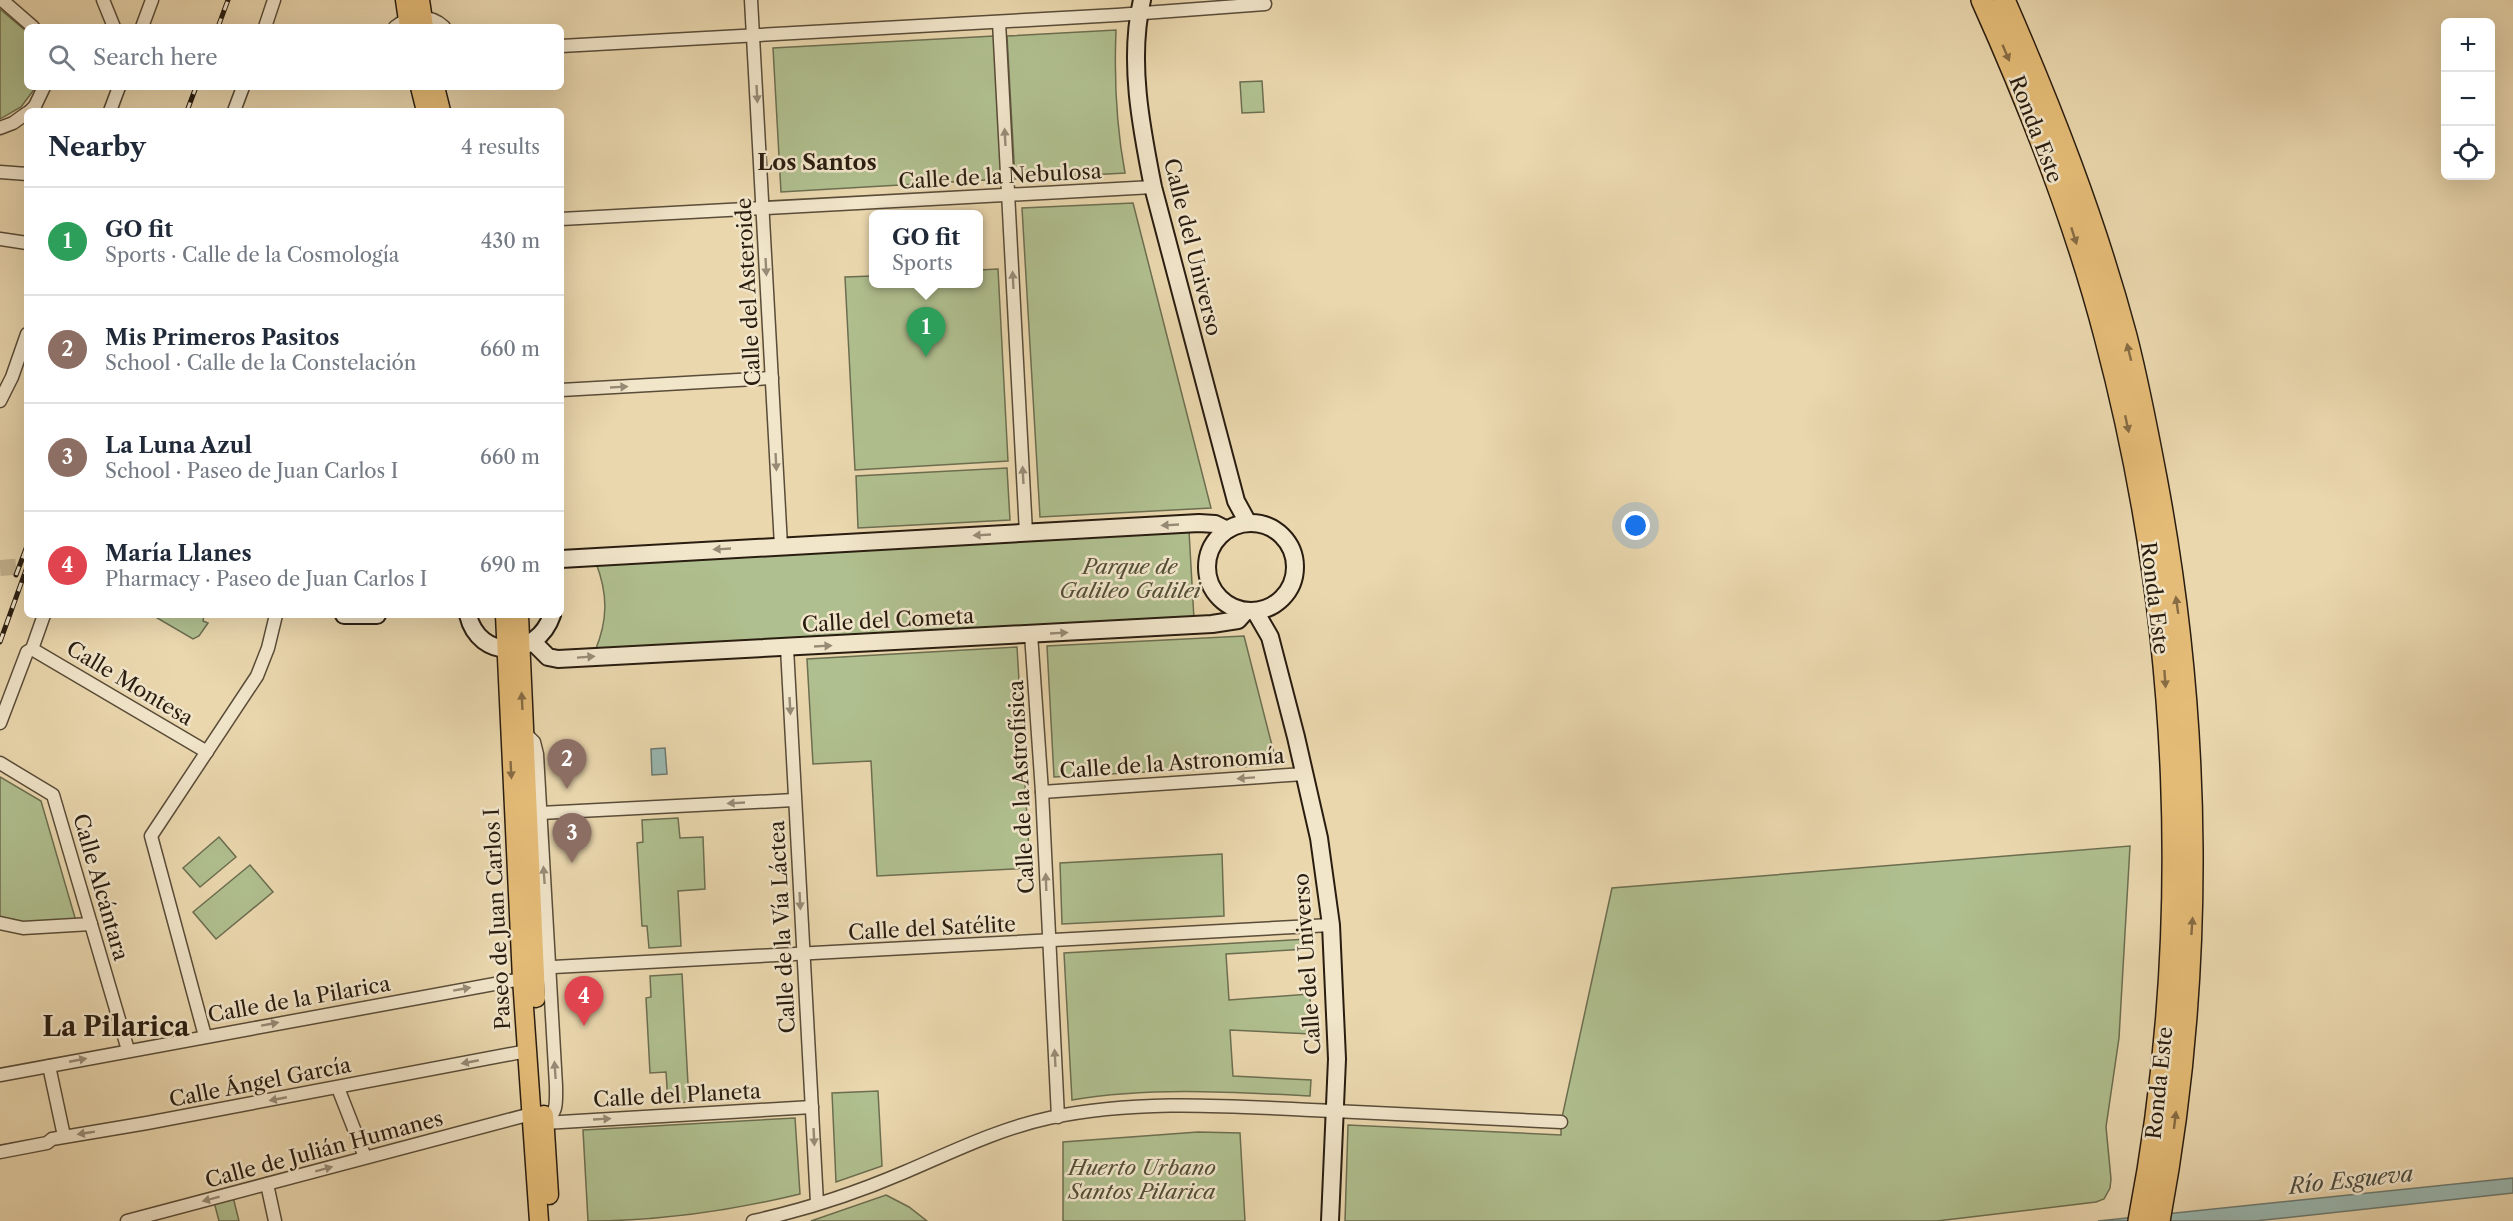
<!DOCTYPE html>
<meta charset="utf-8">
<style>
:root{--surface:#fff;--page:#f2f2f3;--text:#1f2937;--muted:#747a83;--line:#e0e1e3;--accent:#ea580c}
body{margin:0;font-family:"Libre Caslon Text",serif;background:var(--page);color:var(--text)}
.controls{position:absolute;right:18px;top:18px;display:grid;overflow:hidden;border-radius:9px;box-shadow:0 6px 24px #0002}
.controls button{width:54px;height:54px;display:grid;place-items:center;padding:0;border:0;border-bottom:2px solid var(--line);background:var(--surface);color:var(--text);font:30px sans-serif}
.you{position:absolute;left:1636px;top:526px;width:21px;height:21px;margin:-15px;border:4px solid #fff;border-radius:50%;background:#1a73e8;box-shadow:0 0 0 9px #1a73e833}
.badge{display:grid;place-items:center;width:39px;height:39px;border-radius:50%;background:var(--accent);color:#fff;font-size:20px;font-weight:700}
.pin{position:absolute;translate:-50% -50px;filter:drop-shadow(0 2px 3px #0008)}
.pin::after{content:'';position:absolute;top:32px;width:21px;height:18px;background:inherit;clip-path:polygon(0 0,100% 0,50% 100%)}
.popup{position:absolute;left:869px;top:210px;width:114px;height:78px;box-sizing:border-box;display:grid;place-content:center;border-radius:9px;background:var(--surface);filter:drop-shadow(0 2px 4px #0005);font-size:20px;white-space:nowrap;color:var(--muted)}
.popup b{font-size:22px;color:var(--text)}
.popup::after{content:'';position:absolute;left:50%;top:100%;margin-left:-12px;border:12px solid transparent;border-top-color:var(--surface)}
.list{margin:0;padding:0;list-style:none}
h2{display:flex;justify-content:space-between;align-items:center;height:78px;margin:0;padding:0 24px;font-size:26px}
h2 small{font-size:20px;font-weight:400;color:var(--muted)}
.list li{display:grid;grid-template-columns:39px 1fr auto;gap:18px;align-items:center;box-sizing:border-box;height:108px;padding:0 24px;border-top:2px solid var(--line)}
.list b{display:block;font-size:22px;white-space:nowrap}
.list p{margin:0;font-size:20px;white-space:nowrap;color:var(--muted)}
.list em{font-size:20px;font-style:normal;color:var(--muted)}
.icon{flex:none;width:33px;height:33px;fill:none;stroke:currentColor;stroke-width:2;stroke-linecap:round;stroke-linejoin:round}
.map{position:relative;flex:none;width:2513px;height:1221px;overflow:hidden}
.search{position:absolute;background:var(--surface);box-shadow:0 6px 24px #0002;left:24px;top:24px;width:540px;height:66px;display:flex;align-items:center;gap:15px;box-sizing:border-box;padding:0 21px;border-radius:9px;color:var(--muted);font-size:22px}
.panel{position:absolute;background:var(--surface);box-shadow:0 6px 24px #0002;left:24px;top:108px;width:540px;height:510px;border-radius:9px}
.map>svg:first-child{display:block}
</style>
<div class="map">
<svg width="2513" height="1221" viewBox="0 0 2513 1221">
<rect width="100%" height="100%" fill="#ead7ae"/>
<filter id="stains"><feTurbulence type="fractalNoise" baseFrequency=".00333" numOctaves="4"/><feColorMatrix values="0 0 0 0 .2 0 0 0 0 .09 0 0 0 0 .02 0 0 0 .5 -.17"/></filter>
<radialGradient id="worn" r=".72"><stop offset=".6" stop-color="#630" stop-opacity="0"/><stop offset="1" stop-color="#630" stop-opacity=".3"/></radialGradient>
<!-- green -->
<g fill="#b0bf8f" stroke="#6c6e50" stroke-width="1.5">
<polygon points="0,9 27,32 27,87 36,87 21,107 0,119"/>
<path d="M1116,30C1114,79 1116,125 1125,173L1015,179L1007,36Z"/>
<polygon points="994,36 1002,179 781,192 773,48"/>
<polygon points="1262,81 1264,112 1242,113 1240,82"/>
<polygon points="1133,203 1211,508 1040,517 1022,208"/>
<polygon points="998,269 1008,461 855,470 845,277 873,276 874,284 978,284 979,270"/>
<polygon points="1007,468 1010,520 858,528 856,476"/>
<path d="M1189,531L1194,619L595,651C608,620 608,594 596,563Z"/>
<polygon points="152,615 204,615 203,621 208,623 199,636 193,639"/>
<polygon points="1244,636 1277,765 1054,777 1047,646"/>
<polygon points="1017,647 1030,868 877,876 871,761 813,764 807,659"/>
<polygon points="0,777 41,801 78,928 0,928"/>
<polygon points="678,818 680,838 703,837 705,889 678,891 681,946 649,948 647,926 642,926 637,843 643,842 642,820"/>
<polygon points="219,837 236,857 200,887 183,868"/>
<polygon points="2130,846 2119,1038 2106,1127 2111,1179 2110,1188 2104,1199 2096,1202 1937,1221 1345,1221 1348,1125 1561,1135 1561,1122 1612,888"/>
<polygon points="1222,854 1224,916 1062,924 1060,863"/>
<polygon points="250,865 273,892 216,939 193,912"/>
<path d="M1307,939V949L1226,954L1229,1000L1310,994L1311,1034L1230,1030L1233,1076L1311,1080L1310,1096C1230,1092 1151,1087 1072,1100L1064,953Z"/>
<polygon points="682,974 689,1102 668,1103 666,1072 650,1073 646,998 651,997 650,976"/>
<polygon points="878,1091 882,1166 836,1182 832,1093"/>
<path d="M795,1118L800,1194C730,1211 660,1221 588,1221L583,1130Z"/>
<polygon points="1198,1132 1240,1133 1245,1221 1063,1221 1063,1142"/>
<polygon points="886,1195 909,1207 927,1221 811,1221"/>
<polygon points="233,1197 239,1221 219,1221 214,1202"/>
</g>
<!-- water -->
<g fill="#99b8b1" stroke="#6c7a71" stroke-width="1.5">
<polygon points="665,748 667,774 652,775 651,749"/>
<polygon points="2513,1178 2513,1193 2255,1221 2098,1221"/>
</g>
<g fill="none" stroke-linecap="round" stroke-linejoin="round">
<!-- secondary-tunnel -->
<polyline stroke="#c3b28e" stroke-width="16" stroke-dasharray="16 8" stroke-linecap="butt" points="0,568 27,566"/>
<!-- street casing -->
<g stroke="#594c38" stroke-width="15">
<g id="street">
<polyline points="2,0 33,27"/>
<polyline points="103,0 114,27"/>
<polyline points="751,0 781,546"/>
<polyline points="999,22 1026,533"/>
<polyline points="142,27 152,0"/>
<polyline points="265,27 274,0"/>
<path d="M395,27C410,15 430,14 444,27"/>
<polyline points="561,46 1117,15 1265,4"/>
<polyline points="30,111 35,106 44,87"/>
<polyline points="110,111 119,87"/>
<polyline points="234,111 243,87"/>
<polyline points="0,128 13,123 27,113"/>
<polyline points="0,172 27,174"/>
<polyline points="561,219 1153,187"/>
<polyline points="0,239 27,243"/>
<polyline points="561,390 772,378"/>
<polyline points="0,401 12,377 27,334"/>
<polyline points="1031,634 1042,792 1058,1117"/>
<polyline points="787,648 817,1203"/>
<polyline points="32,649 207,752"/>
<polyline points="0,723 27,652 32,649 44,615"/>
<path d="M523,731L534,742L537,754L556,1086C556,1103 558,1112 544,1123"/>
<polyline points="0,763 53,795 128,1050"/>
<polyline points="1042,792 1304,774"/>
<polyline points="540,813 794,800"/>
<polyline points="0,923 23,928 91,924"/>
<polyline points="535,968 1331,925"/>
<polyline points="205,1036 151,836 257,676 268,648 276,615"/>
<polyline points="49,1066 64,1136"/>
<polyline points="0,1075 527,978"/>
<polyline points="338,1088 365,1157"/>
<polyline points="544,1123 812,1107"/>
<polyline points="0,1152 47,1143 52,1139 147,1123 527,1051"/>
<polyline points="267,1184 275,1221"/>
<polyline points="127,1221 531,1114"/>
<path d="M753,1221C805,1210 856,1193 905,1172C952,1152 998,1129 1049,1118C1143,1098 1239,1107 1334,1111C1410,1115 1486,1118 1561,1122"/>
</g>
</g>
<!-- secondary casing -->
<g stroke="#291d10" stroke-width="20">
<g id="secondary">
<path d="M1142,0C1128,60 1141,127 1153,187L1236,501L1248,523"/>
<circle cx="1251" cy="567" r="44"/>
<polyline points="561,559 1199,523 1215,524 1227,530"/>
<polyline points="1255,611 1270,637 1296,737 1319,838 1331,925 1337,1059 1330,1221"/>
<polyline points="344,615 377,615"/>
<path d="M468,615C479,661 537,659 552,615"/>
<polyline points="534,643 548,657 558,659 1212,624 1238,620 1246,611"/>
</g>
</g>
<!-- primary casing -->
<g stroke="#291d10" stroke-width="21">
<g id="primary">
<polyline points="405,0 409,27"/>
<polyline points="420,0 424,27"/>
<polyline points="420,87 426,111"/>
<polyline points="435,87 441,111"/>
<polyline points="505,615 522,979 539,1221"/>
<polyline points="519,615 536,998"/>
<polyline points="544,1115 549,1195"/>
</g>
</g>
<!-- highway casing -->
<g stroke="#291d10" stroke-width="24">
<g id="highway">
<path d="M1982,0C2031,109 2075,221 2105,336C2181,623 2195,929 2139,1221"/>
<path d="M2004,0C2052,110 2095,220 2126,336C2138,383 2147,430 2156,478C2202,723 2205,975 2159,1221"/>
</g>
</g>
<!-- street -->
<use href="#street" stroke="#f1e5ca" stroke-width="12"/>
<!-- secondary -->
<use href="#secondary" stroke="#f1e5ca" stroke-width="16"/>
<!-- primary -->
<use href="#primary" stroke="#e5bc77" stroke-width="18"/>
<!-- highway -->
<use href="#highway" stroke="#e5bc77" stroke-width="21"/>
<!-- rail casing -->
<g stroke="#291d10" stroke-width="5">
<g id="rail">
<polyline points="218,27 228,0"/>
<polyline points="187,111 196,87"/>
<polyline points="16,575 27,546"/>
<polyline points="0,642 27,567"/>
</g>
</g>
<!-- rail -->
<use href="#rail" stroke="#f1e5ca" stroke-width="3" stroke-dasharray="9" stroke-linecap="butt"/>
</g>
<!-- one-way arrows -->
<defs><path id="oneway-solid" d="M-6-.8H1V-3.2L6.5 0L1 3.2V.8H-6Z" transform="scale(1.5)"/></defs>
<g fill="#876c44">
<use href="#oneway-solid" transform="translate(2006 53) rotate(67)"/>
<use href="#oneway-solid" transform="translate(2074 236) rotate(72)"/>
<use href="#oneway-solid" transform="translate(2129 352) rotate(-104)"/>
<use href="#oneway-solid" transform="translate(2127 424) rotate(78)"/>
<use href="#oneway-solid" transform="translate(2177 605) rotate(-98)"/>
<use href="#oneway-solid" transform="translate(2165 679) rotate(86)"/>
<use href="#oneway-solid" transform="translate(522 701) rotate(-93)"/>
<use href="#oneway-solid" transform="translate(511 770) rotate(87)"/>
<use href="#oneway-solid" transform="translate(2192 926) rotate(-86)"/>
<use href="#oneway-solid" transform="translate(2175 1120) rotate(-83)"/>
</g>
<g fill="#978b76">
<use href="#oneway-solid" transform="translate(757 94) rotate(87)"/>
<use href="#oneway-solid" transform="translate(1005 137) rotate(-93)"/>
<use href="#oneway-solid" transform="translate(766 267) rotate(87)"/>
<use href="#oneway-solid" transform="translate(1013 280) rotate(-93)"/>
<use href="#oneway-solid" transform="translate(619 387) rotate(-3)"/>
<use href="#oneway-solid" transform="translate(776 462) rotate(87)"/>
<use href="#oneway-solid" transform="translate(1023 475) rotate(-93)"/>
<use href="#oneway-solid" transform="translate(1170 525) rotate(177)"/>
<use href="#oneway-solid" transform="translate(982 535) rotate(177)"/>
<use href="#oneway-solid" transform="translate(722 549) rotate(177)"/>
<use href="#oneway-solid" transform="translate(1059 633) rotate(-3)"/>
<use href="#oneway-solid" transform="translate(823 646) rotate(-3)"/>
<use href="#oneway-solid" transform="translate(586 657) rotate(-4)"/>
<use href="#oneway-solid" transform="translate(790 706) rotate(87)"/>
<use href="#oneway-solid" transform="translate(1246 778) rotate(176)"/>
<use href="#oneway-solid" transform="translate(736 803) rotate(177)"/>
<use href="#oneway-solid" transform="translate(544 875) rotate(-94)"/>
<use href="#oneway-solid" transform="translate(1046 882) rotate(-92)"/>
<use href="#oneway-solid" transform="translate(800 901) rotate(87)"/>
<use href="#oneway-solid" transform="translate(462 989) rotate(-10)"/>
<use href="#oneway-solid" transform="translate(270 1024) rotate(-10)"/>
<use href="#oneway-solid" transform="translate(1055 1058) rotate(-93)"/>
<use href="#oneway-solid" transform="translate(78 1060) rotate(-11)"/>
<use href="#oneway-solid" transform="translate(470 1062) rotate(169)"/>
<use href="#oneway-solid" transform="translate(555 1070) rotate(-94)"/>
<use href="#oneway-solid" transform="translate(278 1099) rotate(169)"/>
<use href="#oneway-solid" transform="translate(602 1119) rotate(-3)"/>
<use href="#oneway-solid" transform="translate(86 1133) rotate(171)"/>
<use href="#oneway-solid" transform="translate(814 1137) rotate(87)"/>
<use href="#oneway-solid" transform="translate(324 1169) rotate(-15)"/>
<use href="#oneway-solid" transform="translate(211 1199) rotate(165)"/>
</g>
<g text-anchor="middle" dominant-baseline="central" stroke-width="5" stroke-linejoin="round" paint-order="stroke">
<!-- street labels -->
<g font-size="21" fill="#291d10" stroke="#f1e5ca">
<text transform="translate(2036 129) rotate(69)">Ronda Este</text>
<text transform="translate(1000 176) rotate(-3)">Calle de la Nebulosa</text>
<text transform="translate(1193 247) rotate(76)">Calle del Universo</text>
<text transform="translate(748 292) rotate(-93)">Calle del Asteroide</text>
<text transform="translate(2155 598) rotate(83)">Ronda Este</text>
<text transform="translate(888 620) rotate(-3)">Calle del Cometa</text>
<text transform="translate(130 683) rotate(31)">Calle Montesa</text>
<text transform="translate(1172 763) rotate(-4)">Calle de la Astronomía</text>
<text transform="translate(1021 787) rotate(-93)">Calle de la Astrofísica</text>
<text transform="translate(101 887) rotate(74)">Calle Alcántara</text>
<text transform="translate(497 919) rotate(-93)">Paseo de Juan Carlos I</text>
<text transform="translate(782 927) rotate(-93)">Calle de la Vía Láctea</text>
<text transform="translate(932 928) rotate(-3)">Calle del Satélite</text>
<text transform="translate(1307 964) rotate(-94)">Calle del Universo</text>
<text transform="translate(299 999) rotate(-10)">Calle de la Pilarica</text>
<text transform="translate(260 1082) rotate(-11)">Calle Ángel García</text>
<text transform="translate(2159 1083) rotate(-84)">Ronda Este</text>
<text transform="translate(677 1095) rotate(-3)">Calle del Planeta</text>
<text transform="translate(324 1149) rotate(-15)">Calle de Julián Humanes</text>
</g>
<!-- park labels -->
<g font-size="21" font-style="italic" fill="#524e36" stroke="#f1e5ca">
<text x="1130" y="566">Parque de<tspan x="1130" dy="24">Galileo Galilei</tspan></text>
<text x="1142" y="1167">Huerto Urbano<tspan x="1142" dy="24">Santos Pilarica</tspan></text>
</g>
<!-- neighbourhood labels -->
<g font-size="22" font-weight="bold" fill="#291d10" stroke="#f1e5ca">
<text x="817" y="162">Los Santos</text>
</g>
<!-- water labels -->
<g font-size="22" font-style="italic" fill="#4b4c40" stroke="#f1e5ca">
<text transform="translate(2351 1180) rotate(-6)">Río Esgueva</text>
</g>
<!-- district labels -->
<g font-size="27" font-weight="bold" fill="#291d10" stroke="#f1e5ca">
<text x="116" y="1026">La Pilarica</text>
</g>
</g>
<rect width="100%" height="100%" filter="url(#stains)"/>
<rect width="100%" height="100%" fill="url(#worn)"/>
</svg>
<div class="controls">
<button>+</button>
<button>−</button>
<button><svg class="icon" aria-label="locate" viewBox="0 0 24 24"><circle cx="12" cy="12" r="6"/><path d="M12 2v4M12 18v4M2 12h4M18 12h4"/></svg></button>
</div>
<div class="you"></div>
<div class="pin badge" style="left:926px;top:357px;background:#2e9e5b">1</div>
<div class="popup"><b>GO fit</b>Sports</div>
<div class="pin badge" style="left:567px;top:789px;background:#8d6e63">2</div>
<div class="pin badge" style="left:572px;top:863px;background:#8d6e63">3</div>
<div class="pin badge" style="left:584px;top:1026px;background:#e0444e">4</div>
<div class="search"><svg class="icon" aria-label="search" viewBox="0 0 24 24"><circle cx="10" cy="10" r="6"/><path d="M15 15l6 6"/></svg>Search here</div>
<section class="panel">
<h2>Nearby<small>4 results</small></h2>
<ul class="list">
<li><span class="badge" style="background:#2e9e5b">1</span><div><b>GO fit</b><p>Sports · Calle de la Cosmología</p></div><em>430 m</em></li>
<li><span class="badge" style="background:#8d6e63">2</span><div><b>Mis Primeros Pasitos</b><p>School · Calle de la Constelación</p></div><em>660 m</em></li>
<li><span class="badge" style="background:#8d6e63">3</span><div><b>La Luna Azul</b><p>School · Paseo de Juan Carlos I</p></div><em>660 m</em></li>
<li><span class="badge" style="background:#e0444e">4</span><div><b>María Llanes</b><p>Pharmacy · Paseo de Juan Carlos I</p></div><em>690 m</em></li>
</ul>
</section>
</div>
